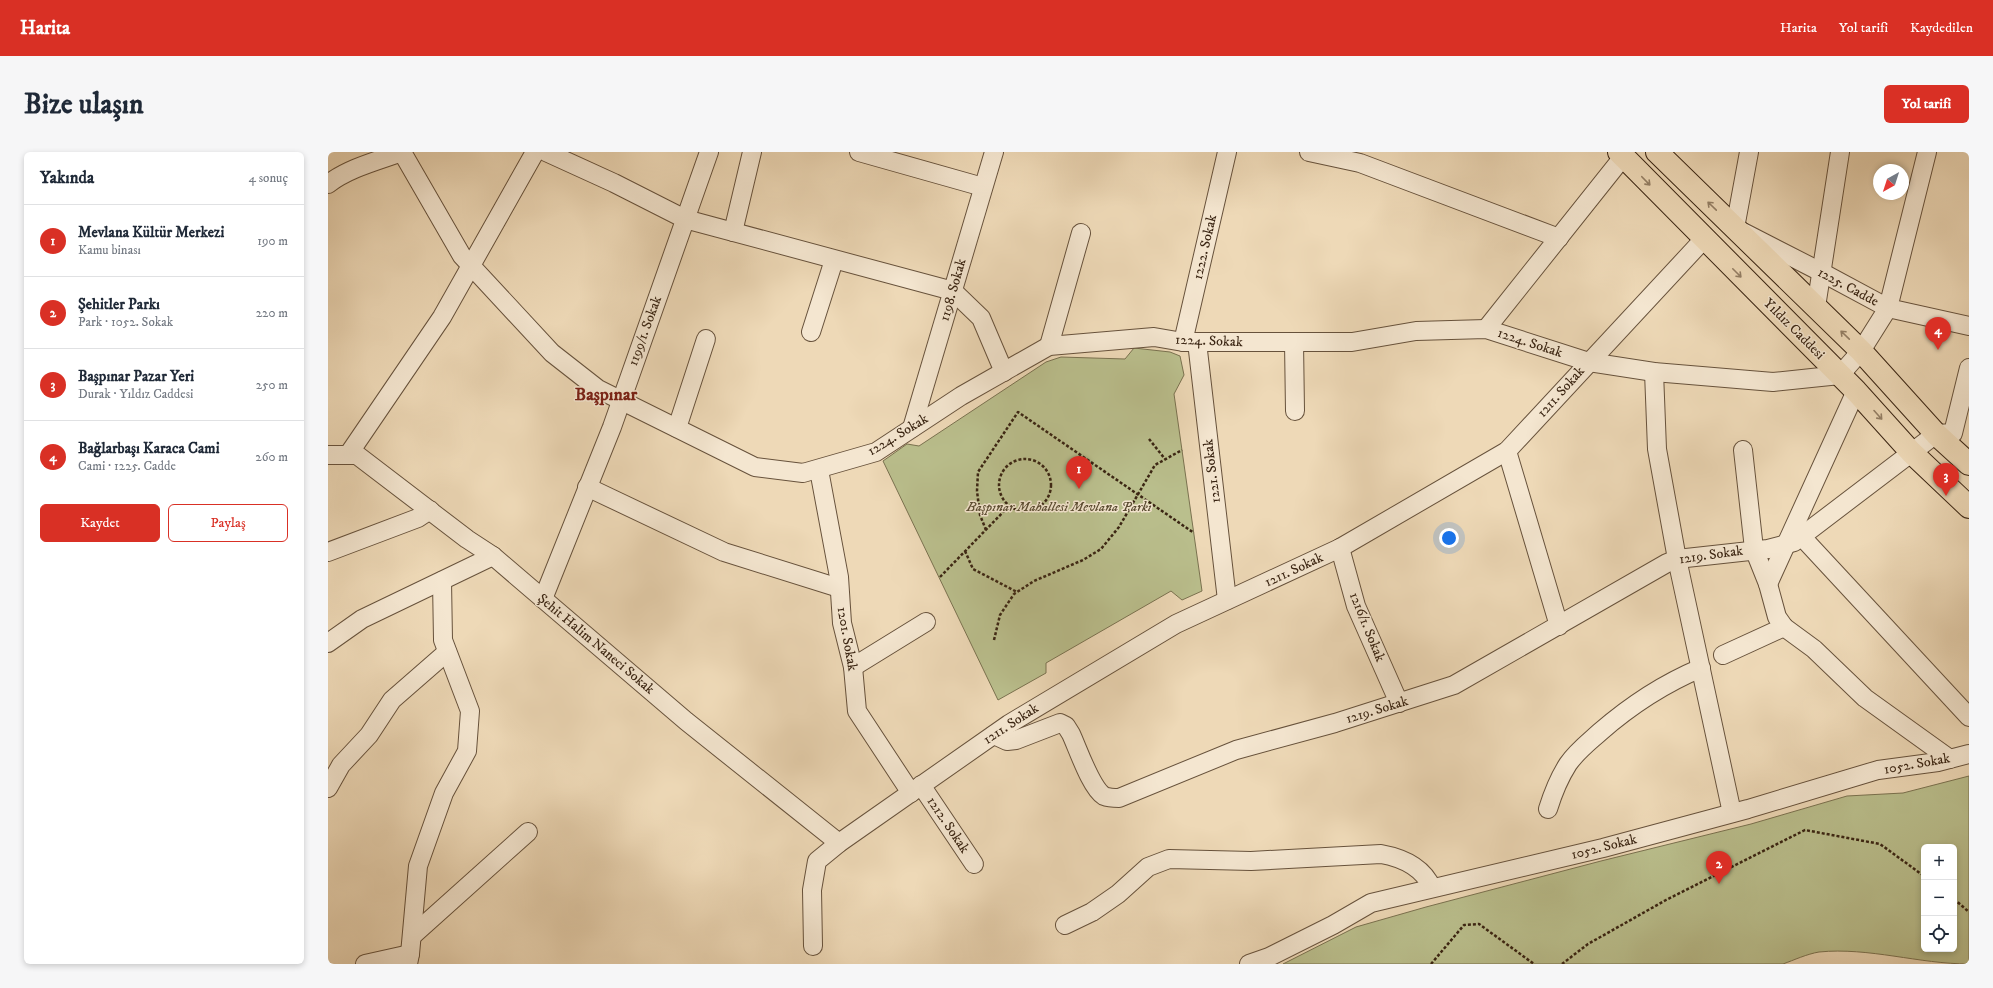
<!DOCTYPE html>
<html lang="tr">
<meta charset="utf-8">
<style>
:root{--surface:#fff;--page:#f6f6f7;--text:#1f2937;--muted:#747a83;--line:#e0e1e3;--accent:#d93025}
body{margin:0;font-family:"IM FELL DW Pica",serif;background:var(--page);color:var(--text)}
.controls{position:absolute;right:12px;bottom:12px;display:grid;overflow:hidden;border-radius:6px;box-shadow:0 2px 6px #0003}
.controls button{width:36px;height:36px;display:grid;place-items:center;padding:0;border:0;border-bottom:1px solid var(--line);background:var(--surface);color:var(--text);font:20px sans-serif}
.compass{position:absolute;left:1545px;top:12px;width:36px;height:36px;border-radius:50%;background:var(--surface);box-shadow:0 2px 6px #0003;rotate:219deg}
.you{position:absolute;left:1121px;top:386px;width:14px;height:14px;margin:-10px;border:3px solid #fff;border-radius:50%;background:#1a73e8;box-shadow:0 0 0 6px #1a73e833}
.badge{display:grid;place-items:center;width:26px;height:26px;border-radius:50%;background:var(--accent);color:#fff;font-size:13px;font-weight:700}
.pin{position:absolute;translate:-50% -33px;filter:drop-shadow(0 1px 2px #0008)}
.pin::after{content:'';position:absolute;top:21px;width:14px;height:12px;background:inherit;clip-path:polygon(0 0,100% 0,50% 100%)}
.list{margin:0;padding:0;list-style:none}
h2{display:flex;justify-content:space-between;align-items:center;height:52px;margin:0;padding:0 16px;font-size:17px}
h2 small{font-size:13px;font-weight:400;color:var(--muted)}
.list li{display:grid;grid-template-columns:26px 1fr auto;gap:12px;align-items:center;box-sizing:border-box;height:72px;padding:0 16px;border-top:1px solid var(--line)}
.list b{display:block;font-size:15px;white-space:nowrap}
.list p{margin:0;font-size:13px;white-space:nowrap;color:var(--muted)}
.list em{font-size:13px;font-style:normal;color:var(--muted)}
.actions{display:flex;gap:8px;padding:12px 16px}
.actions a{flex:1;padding:9px 0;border:1px solid var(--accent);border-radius:6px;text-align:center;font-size:14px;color:var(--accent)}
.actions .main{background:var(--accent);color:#fff}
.icon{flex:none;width:22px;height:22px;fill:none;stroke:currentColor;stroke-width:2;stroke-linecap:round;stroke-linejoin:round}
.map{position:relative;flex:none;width:1641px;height:812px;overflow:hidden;border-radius:6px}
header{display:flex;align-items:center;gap:24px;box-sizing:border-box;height:56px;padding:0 20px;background:var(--accent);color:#fff}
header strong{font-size:19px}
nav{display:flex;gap:22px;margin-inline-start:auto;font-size:14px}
.intro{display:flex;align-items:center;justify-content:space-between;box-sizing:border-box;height:96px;padding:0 24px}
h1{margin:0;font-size:28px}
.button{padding:10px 18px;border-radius:6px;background:var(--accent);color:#fff;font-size:14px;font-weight:700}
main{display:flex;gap:24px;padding:0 24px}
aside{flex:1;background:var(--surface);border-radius:6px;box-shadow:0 2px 6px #0003}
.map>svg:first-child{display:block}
</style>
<header>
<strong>Harita</strong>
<nav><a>Harita</a><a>Yol tarifi</a><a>Kaydedilen</a></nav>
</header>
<div class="intro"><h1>Bize ulaşın</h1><a class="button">Yol tarifi</a></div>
<main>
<aside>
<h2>Yakında<small>4 sonuç</small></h2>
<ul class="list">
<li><span class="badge">1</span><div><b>Mevlana Kültür Merkezi</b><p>Kamu binası</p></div><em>190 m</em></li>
<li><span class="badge">2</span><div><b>Şehitler Parkı</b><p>Park · 1052. Sokak</p></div><em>220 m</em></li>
<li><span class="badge">3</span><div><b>Başpınar Pazar Yeri</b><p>Durak · Yıldız Caddesi</p></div><em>250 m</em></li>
<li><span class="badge">4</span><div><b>Bağlarbaşı Karaca Cami</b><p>Cami · 1225. Cadde</p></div><em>260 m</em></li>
</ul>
<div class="actions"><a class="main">Kaydet</a><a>Paylaş</a></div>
</aside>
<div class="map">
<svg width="1641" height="812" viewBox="0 0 1641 812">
<rect width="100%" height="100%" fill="#eed9b7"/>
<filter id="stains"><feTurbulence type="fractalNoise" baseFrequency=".005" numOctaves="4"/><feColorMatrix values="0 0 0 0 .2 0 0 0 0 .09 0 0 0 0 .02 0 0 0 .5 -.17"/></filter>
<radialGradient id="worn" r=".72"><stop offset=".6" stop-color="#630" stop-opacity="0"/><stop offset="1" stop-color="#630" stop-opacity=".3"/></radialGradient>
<!-- park -->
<g fill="#babf8d" stroke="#7a7250" fill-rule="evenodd">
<polygon points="806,196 842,200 852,204 856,223 846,242 874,439 854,448 843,439 718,511 718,521 670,548 555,309 579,292 591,294 718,210 733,205 797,207"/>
<path d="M1641,624V812C1591,812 1541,795 1491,800C1479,802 1466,808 1455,812H955L1028,775L1098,755L1273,709L1423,672L1519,644L1575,641ZM1596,695H1626V797H1596Z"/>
</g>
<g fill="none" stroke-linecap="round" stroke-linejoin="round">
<!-- minor casing -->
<g stroke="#67523c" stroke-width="20">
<g id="minor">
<polyline points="74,0 134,104 224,201 270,237 427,315 475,321 548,300 633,244 721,194 826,185 855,190 1024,190 1088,179 1158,177 1261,210 1326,220 1445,230 1512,223 1533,199 1560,156 1599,0"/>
<polyline points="218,0 286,31 357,67 625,139 653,166 676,220"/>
<polyline points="531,0 655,35"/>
<polyline points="981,0 1032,11 1231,86"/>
<polyline points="1421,0 1407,76 1493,120 1560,156 1641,174"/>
<path d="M0,32C21,16 49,9 74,0"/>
<polyline points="405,80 424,0"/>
<polyline points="1488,155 1512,0"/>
<polyline points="1158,177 1295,5"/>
<polyline points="483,180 506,108"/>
<polyline points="855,190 899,0"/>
<polyline points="869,190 899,448"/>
<polyline points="966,190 967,259"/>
<polyline points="721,194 753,81"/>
<polyline points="1326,220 1329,297 1349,407 1404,661"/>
<polyline points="349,276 378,187"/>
<polyline points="584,276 666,0"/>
<polyline points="1415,298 1426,397 1440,432 1449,465 1456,475 1486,497 1537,546 1622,607"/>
<polyline points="1179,299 1231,474"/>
<polyline points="0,303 29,303 139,387 165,404 358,569 511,691"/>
<polyline points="20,303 114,165 207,0"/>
<polyline points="491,318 511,425 514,471 525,515 529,559 583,641"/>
<polyline points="259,335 396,400 511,436"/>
<polyline points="1474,385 1641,565"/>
<polyline points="1012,396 1028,454 1071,551"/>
<polyline points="0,400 90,366 102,358"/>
<polyline points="1440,432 1528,239"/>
<polyline points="215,447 284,275 381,0"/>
<polyline points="0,491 34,467 165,404"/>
<polyline points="1395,503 1456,475"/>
<polyline points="525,515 598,470"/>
<path d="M666,583L679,589L688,588L732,571L738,574L743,582C750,597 763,636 776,644C781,646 786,646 791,646L908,598L1007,571L1126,533L1339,411L1349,407L1440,397L1466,390L1608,282L1625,281L1641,216"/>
<polyline points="593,633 646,712"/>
<polyline points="0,636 13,613 41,583 64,548 119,500"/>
<path d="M1220,657C1225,641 1231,626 1240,612C1249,599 1261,590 1272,580C1303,553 1335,532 1373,516"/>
<path d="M737,773L764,760L790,742L820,715L841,707L923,709L1053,702C1075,706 1095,715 1104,736"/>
<polyline points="84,784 200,680"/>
<polyline points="485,794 484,738 489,709 511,691 681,572 848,472 1012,396 1179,299 1376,87"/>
<polyline points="37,812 82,802"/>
<polyline points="80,812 82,802 90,714 116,641 139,599 142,559 115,488 114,429"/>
<polyline points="921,812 941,805 1005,773 1043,751 1275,696 1420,657 1550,618 1610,610 1641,602"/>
</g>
</g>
<!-- major casing -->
<g stroke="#3a2513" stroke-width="24">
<g id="major">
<polyline points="1291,0 1528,239 1583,300 1641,355"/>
<polyline points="1329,0 1533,199 1608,282 1641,312"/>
</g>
</g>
<!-- path -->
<g stroke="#3a2513" stroke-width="2.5" stroke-dasharray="3 2" stroke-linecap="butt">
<polyline points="821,287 837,307"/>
<circle cx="697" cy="333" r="26"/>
<polyline points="658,378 652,363 649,339 650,320 690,260 866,381"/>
<polyline points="637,399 645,417 689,440"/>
<polyline points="612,425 681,354"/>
<polyline points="666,488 672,463 686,442 706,429 755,408 773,397 791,375 827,313 854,298"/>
<polyline points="1626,747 1641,760"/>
<polyline points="1103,812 1136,773 1151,772 1206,812"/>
<polyline points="1234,812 1260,792 1338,748 1477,678 1552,692 1596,724"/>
</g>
<!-- minor -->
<use href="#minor" stroke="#f4e6d0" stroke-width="18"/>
<!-- major -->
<use href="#major" stroke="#eed9b7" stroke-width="22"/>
</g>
<!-- one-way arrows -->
<defs><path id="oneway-shaft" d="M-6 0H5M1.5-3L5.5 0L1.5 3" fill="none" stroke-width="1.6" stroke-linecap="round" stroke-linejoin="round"/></defs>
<g stroke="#947f65">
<use href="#oneway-shaft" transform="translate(1318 29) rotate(46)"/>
<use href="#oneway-shaft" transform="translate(1384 54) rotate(-136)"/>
<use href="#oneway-shaft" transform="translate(1409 121) rotate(45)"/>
<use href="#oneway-shaft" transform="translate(1517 183) rotate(-136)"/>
<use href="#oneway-shaft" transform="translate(1550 263) rotate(48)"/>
</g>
<g text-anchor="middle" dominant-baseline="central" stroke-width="3" stroke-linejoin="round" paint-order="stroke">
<!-- street labels -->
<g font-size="14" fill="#3a2513" stroke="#f4e6d0">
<text transform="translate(877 95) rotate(-77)">1222. Sokak</text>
<text transform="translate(1520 135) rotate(28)">1225. Cadde</text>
<text transform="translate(625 138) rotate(-74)">1198. Sokak</text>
<text transform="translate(1466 177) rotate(45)">Yıldız Caddesi</text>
<text transform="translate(317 179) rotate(-70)">1199/1. Sokak</text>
<text transform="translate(881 189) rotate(2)">1224. Sokak</text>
<text transform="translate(1202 191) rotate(18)">1224. Sokak</text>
<text transform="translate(1233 240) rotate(-48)">1211. Sokak</text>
<text transform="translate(570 283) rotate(-31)">1224. Sokak</text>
<text transform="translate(884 319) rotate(-97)">1221. Sokak</text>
<text transform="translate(1383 403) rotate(-8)">1219. Sokak</text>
<text transform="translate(966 418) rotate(-25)">1211. Sokak</text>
<text transform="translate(1039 475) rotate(68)">1216/1. Sokak</text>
<text transform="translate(519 487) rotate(80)">1201. Sokak</text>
<text transform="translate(268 492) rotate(40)">Şehit Halim Naneci Sokak</text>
<text transform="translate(1049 558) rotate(-17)">1219. Sokak</text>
<text transform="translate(683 572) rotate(-33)">1211. Sokak</text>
<text transform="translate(1589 612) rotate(-10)">1052. Sokak</text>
<text transform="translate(620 673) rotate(56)">1212. Sokak</text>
<text transform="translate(1276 695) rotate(-14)">1052. Sokak</text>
</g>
<!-- park labels -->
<g font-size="14" font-style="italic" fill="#5a4c32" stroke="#f4e6d0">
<text x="731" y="355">Başpınar Mahallesi Mevlana Parkı</text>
</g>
<!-- district labels -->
<g font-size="18" font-weight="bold" fill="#7a1f14" stroke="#f4e6d0">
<text x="278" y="243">Başpınar</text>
</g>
</g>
<rect width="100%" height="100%" filter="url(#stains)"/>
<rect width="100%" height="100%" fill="url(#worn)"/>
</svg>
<div class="controls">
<button>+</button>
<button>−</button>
<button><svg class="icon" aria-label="locate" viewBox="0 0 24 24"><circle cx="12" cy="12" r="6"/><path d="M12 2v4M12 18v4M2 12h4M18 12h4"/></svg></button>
</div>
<svg class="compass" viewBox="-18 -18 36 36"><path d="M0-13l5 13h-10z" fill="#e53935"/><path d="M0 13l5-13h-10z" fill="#747a83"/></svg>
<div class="you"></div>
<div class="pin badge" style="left:751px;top:337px">1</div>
<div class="pin badge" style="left:1391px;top:732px">2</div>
<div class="pin badge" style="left:1618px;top:344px">3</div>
<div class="pin badge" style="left:1610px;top:198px">4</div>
</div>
</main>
